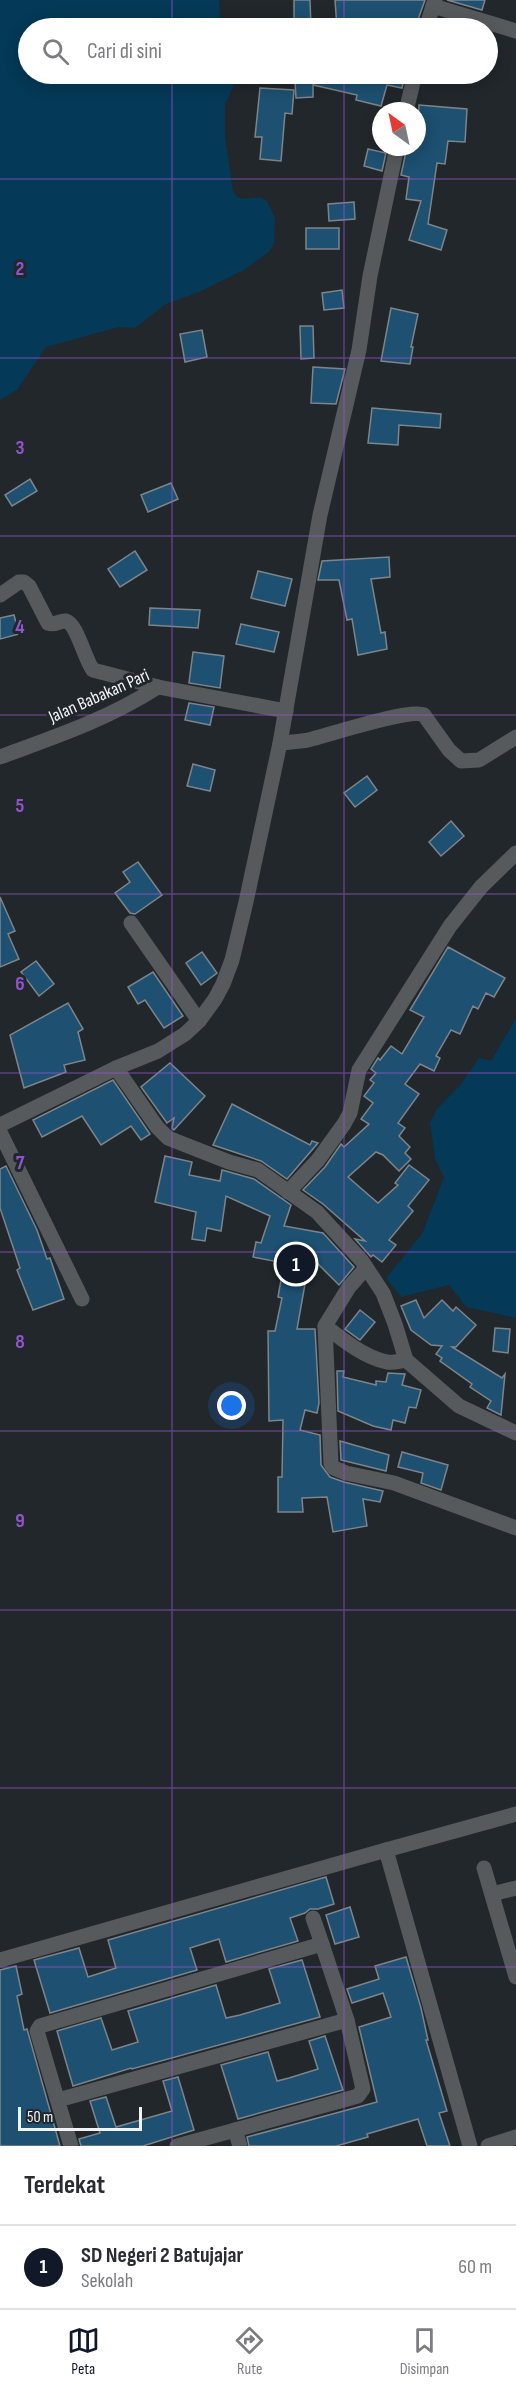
<!DOCTYPE html>
<html lang="id">
<style>
:root{--surface:#fff;--page:#f7f7f7;--text:#2b2b33;--muted:#7c7c81;--line:#e1e1e2;--accent:#111827}
body{margin:0;font-family:"Sofia Sans Condensed",sans-serif;background:var(--page);color:var(--text)}
.compass{position:absolute;left:372px;top:102px;width:54px;height:54px;border-radius:50%;background:var(--surface);box-shadow:0 3px 15px #0003;rotate:327deg}
.scale{position:absolute;left:18px;bottom:15px;width:124px;box-sizing:border-box;padding-left:6px;border:3px solid #f0f4f7;border-top:0;font-size:16px;line-height:21px;white-space:nowrap;color:#f0f4f7;-webkit-text-stroke:4px #21272b;paint-order:stroke}
.you{position:absolute;left:232px;top:1406px;width:21px;height:21px;margin:-15px;border:4px solid #fff;border-radius:50%;background:#1a73e8;box-shadow:0 0 0 9px #1a73e833}
.badge{display:grid;place-items:center;width:39px;height:39px;border-radius:50%;background:var(--accent);color:#fff;font-size:20px;font-weight:700}
.pin{position:absolute;translate:-50% -50%;border:3px solid #fff;box-shadow:0 2px 6px #0006}
.list{margin:0;padding:0;list-style:none}
h2{display:flex;justify-content:space-between;align-items:center;height:78px;margin:0;padding:0 24px;font-size:26px}
h2 small{font-size:20px;font-weight:400;color:var(--muted)}
.list li{display:grid;grid-template-columns:39px 1fr auto;gap:18px;align-items:center;box-sizing:border-box;height:84px;padding:0 24px;border-top:2px solid var(--line)}
.list b{display:block;font-size:22px;white-space:nowrap}
.list p{margin:0;font-size:20px;white-space:nowrap;color:var(--muted)}
.list em{font-size:20px;font-style:normal;color:var(--muted)}
.icon{flex:none;width:33px;height:33px;fill:none;stroke:currentColor;stroke-width:2;stroke-linecap:round;stroke-linejoin:round}
.map{position:relative;flex:none;width:516px;height:2146px;overflow:hidden}
.search{position:absolute;background:var(--surface);box-shadow:0 3px 15px #0003;left:18px;right:18px;top:18px;height:66px;display:flex;align-items:center;gap:15px;box-sizing:border-box;padding:0 21px;border-radius:33px;color:var(--muted);font-size:22px}
.sheet{height:162px;background:var(--surface)}
nav{display:flex;justify-content:space-around;align-items:center;box-sizing:border-box;height:84px;border-top:2px solid var(--line);background:var(--surface);font-size:16px;color:var(--muted)}
nav a{display:grid;justify-items:center;gap:3px}
nav .on{color:var(--accent)}
.map>svg:first-child{display:block}
</style>
<div class="map">
<svg width="516" height="2146" viewBox="0 0 516 2146">
<rect width="100%" height="100%" fill="#21272b"/>
<!-- green -->
<g fill="#043957">
<polygon points="0,0 219,0 221,27 236,28 28,28 28,74 239,74 225,104 225,136 233,191 237,197 244,199 260,197 267,201 275,218 274,243 270,251 244,270 199,292 166,304 135,328 119,327 46,347 17,390 0,400"/>
<polygon points="516,1018 516,1318 466,1307 449,1285 401,1297 386,1278 422,1234 444,1177 435,1159 430,1123 437,1109 461,1084 479,1058 491,1061"/>
</g>
<!-- building -->
<g fill="#1d5071" stroke="#7d858a" stroke-width="1.5">
<polygon points="294,0 310,0 311,28 294,28"/>
<polygon points="335,0 425,0 415,28 337,28"/>
<polygon points="447,0 485,0 482,10"/>
<polygon points="287,74 405,74 402,88 387,85 381,106 356,100 357,95 313,85 313,97 296,98 295,81 287,79"/>
<polygon points="260,88 294,90 292,114 285,113 281,161 260,159 262,137 255,137"/>
<polygon points="419,105 467,109 465,142 448,141 445,164 437,163 428,224 447,230 441,250 409,240 421,201 406,199 409,177 401,175 407,147 417,147"/>
<polygon points="368,149 386,153 382,171 364,166"/>
<polygon points="354,202 355,219 329,221 328,204"/>
<rect x="306" y="228" width="33" height="21"/>
<polygon points="342,290 344,308 324,310 322,293"/>
<polygon points="391,308 418,314 411,347 413,347 410,364 381,361"/>
<polygon points="300,326 313,326 314,358 301,359"/>
<polygon points="202,330 207,357 185,362 180,334"/>
<polygon points="313,367 345,369 336,404 311,403"/>
<polygon points="372,408 441,414 440,428 399,425 398,445 368,443"/>
<polygon points="30,479 37,491 12,506 5,495"/>
<polygon points="171,483 178,499 148,512 141,495"/>
<polygon points="135,551 147,570 120,587 108,569"/>
<polygon points="389,557 390,577 371,579 381,633 385,632 387,649 358,655 352,619 347,620 339,580 318,580 322,561"/>
<polygon points="258,571 292,579 285,606 251,598"/>
<polygon points="150,608 200,610 198,628 149,625"/>
<polygon points="14,615 19,634 0,639 0,618"/>
<polygon points="241,624 279,632 274,652 236,644"/>
<polygon points="193,652 224,656 220,688 189,683"/>
<polygon points="189,703 214,707 210,725 185,720"/>
<polygon points="193,764 215,770 210,791 187,786"/>
<polygon points="367,776 377,790 355,807 344,793"/>
<polygon points="451,821 464,836 441,856 429,842"/>
<polygon points="138,862 162,895 135,914 130,913 115,893 130,882 123,872"/>
<polygon points="0,897 15,931 8,934 19,959 0,967"/>
<polygon points="448,947 505,978 494,997 486,993 478,1009 473,1006 460,1034 451,1030 436,1056 440,1058 434,1071 420,1064 405,1084 419,1094 398,1123 405,1128 399,1136 410,1147 405,1153 411,1159 399,1171 383,1155 376,1152 348,1177 378,1203 398,1185 395,1183 409,1165 429,1180 408,1206 413,1211 389,1240 396,1245 382,1262 373,1255 371,1257 355,1239 365,1241 323,1204 303,1190 325,1167 341,1144 344,1147 369,1124 361,1119 373,1103 364,1096 374,1083 370,1080 376,1073 371,1069 378,1058 380,1060 391,1046 402,1054 424,1017 410,1010"/>
<polygon points="202,952 217,973 201,985 186,963"/>
<polygon points="36,961 54,984 39,996 21,972"/>
<polygon points="153,972 183,1016 164,1028 145,1000 138,1004 128,987"/>
<polygon points="68,1003 83,1029 78,1032 85,1060 64,1065 66,1072 24,1088 10,1035"/>
<polygon points="170,1063 205,1096 174,1130 172,1128 174,1118 167,1123 141,1087"/>
<polygon points="113,1080 150,1134 141,1140 131,1126 101,1145 82,1116 42,1137 33,1120"/>
<polygon points="232,1104 310,1145 312,1141 318,1143 287,1179 261,1161 213,1145"/>
<polygon points="165,1156 192,1162 189,1175 220,1181 222,1170 254,1179 291,1205 284,1226 323,1233 354,1267 339,1285 310,1256 297,1329 315,1329 319,1403 317,1413 305,1410 300,1430 320,1435 321,1465 330,1477 344,1482 383,1491 380,1502 363,1499 367,1526 333,1532 327,1497 302,1498 303,1512 278,1512 278,1477 282,1477 283,1420 269,1421 268,1331 275,1331 282,1298 278,1297 284,1263 253,1257 256,1242 261,1243 270,1216 226,1196 221,1231 207,1228 205,1241 192,1239 196,1212 155,1202"/>
<polygon points="6,1166 37,1230 47,1259 50,1258 64,1299 33,1310 17,1270 20,1268 0,1208 0,1169"/>
<polygon points="416,1300 424,1318 442,1300 453,1311 456,1307 476,1325 456,1347 452,1347 502,1378 505,1374 501,1415 487,1408 491,1401 470,1387 472,1384 440,1361 442,1358 436,1354 442,1346 431,1345 411,1330 401,1306"/>
<polygon points="360,1310 375,1322 360,1340 345,1329"/>
<polygon points="495,1328 510,1329 508,1353 493,1351"/>
<polygon points="337,1371 344,1371 343,1377 376,1385 376,1381 386,1382 388,1373 405,1374 402,1385 421,1390 416,1408 409,1407 405,1423 393,1420 391,1430 373,1426 338,1411"/>
<polygon points="340,1441 389,1455 386,1471 341,1460"/>
<polygon points="402,1452 448,1465 441,1490 421,1483 423,1473 398,1467"/>
<polygon points="326,1877 334,1904 318,1909 310,1909 305,1913 290,1918 298,1941 226,1962 219,1939 190,1948 197,1970 50,2013 34,1960 79,1948 88,1977 116,1968 108,1940"/>
<polygon points="350,1907 359,1937 335,1944 326,1915"/>
<polygon points="406,1957 421,2008 428,2040 426,2040 447,2111 439,2113 450,2146 427,2146 418,2119 367,2134 368,2137 336,2146 249,2146 247,2137 377,2102 359,2027 391,2017 383,1993 352,2003 347,1989 379,1979 375,1966"/>
<polygon points="302,1960 320,2017 132,2069 131,2068 73,2086 57,2031 101,2018 112,2050 138,2042 128,2011 216,1985 226,2018 240,2015 280,2003 269,1969"/>
<polygon points="16,1966 22,1994 17,1996 24,2030 27,2029 60,2146 0,2146 0,1970"/>
<polygon points="325,2036 343,2090 238,2119 221,2065 268,2052 277,2081 289,2078 318,2069 309,2041"/>
<polygon points="178,2077 194,2130 143,2146 81,2146 79,2139 100,2133 90,2101 106,2097 116,2127 172,2111 163,2081"/>
</g>
<g fill="none" stroke-linecap="round" stroke-linejoin="round">
<!-- street -->
<g stroke="#575a5c" stroke-width="15">
<polyline points="433,6 516,31"/>
<polyline points="426,28 435,0"/>
<polyline points="406,111 415,74"/>
<path d="M0,595L19,582H24L29,586L48,623C55,626 60,620 66,621C77,624 85,660 93,670L158,687"/>
<path d="M280,743C289,742 299,742 308,740C329,735 410,708 424,715L449,750L461,761L479,760L516,737"/>
<path d="M0,757C57,736 106,720 158,687L286,711"/>
<polyline points="131,923 199,1021"/>
<polyline points="116,1068 157,1127 168,1138 229,1162 258,1170 317,1212 362,1261 383,1293 395,1324 406,1360 459,1406 516,1433"/>
<polyline points="0,1125 116,1068 158,1051 185,1034 199,1021 215,999 223,984 232,960 246,902 280,743 320,515 359,350 370,276 397,147"/>
<polyline points="0,1132 82,1299"/>
<polyline points="288,1192 318,1160 344,1124 350,1113 359,1070 450,926 481,887 516,853"/>
<polyline points="366,1268 349,1287 325,1326 331,1464 334,1468 346,1473 394,1483 516,1528"/>
<path d="M325,1326C343,1340 364,1357 387,1362C393,1363 400,1361 406,1360"/>
<polyline points="386,1850 516,1814"/>
<polyline points="484,1868 516,1977"/>
<polyline points="492,1894 516,1888"/>
<polyline points="313,1918 322,1944"/>
<polyline points="0,1960 386,1850 470,2146"/>
<polyline points="58,2100 347,2020"/>
<polyline points="235,2130 240,2146"/>
<polyline points="71,2146 37,2031 40,2026 322,1944 347,2020 363,2089 358,2096 177,2146"/>
<polyline points="488,2146 516,2137"/>
</g>
</g>
<!-- grid -->
<path fill="none" stroke="#9254ca" stroke-width="1.5" stroke-opacity="0.55" d="M172,0V28M344,0V28M172,74V2146M344,74V2146M0,179H516M0,358H516M0,536H516M0,715H516M0,894H516M0,1073H516M0,1252H516M0,1431H516M0,1610H516M0,1788H516M0,1967H516"/>
<g text-anchor="middle" dominant-baseline="central" stroke-width="6" stroke-linejoin="round" paint-order="stroke">
<!-- street labels -->
<g font-size="18" fill="#f0f4f7" stroke="#21272b">
<text transform="translate(99 696) rotate(-24)">Jalan Babakan Pari</text>
</g>
</g>
<g font-size="20" text-anchor="middle" font-weight="bold" fill="#9254ca" stroke="#21272b" stroke-width="6" stroke-linejoin="round" paint-order="stroke">
<text x="20" y="275">2</text>
<text x="20" y="454">3</text>
<text x="20" y="633">4</text>
<text x="20" y="812">5</text>
<text x="20" y="990">6</text>
<text x="20" y="1169">7</text>
<text x="20" y="1348">8</text>
<text x="20" y="1527">9</text>
</g>
</svg>
<svg class="compass" viewBox="-18 -18 36 36"><path d="M0-13l5 13h-10z" fill="#e53935"/><path d="M0 13l5-13h-10z" fill="#7c7c81"/></svg>
<div class="scale">50 m</div>
<div class="you"></div>
<div class="pin badge" style="left:296px;top:1264px">1</div>
<div class="search"><svg class="icon" aria-label="search" viewBox="0 0 24 24"><circle cx="10" cy="10" r="6"/><path d="M15 15l6 6"/></svg>Cari di sini</div>
</div>
<section class="sheet">
<h2>Terdekat<small></small></h2>
<ul class="list">
<li><span class="badge">1</span><div><b>SD Negeri 2 Batujajar</b><p>Sekolah</p></div><em>60 m</em></li>
</ul>
</section>
<nav>
<a class="on"><svg class="icon" aria-label="map" viewBox="0 0 24 24"><path d="M3 6l6-2 6 2 6-2v14l-6 2-6-2-6 2zM9 4v14M15 6v14"/></svg>Peta</a>
<a><svg class="icon" aria-label="directions" viewBox="0 0 24 24"><path d="M12 3l9 9-9 9-9-9zM9 14v-3h6M13 9l2 2-2 2"/></svg>Rute</a>
<a><svg class="icon" aria-label="saved" viewBox="0 0 24 24"><path d="M7 4h10v16l-5-4-5 4z"/></svg>Disimpan</a>
</nav>
